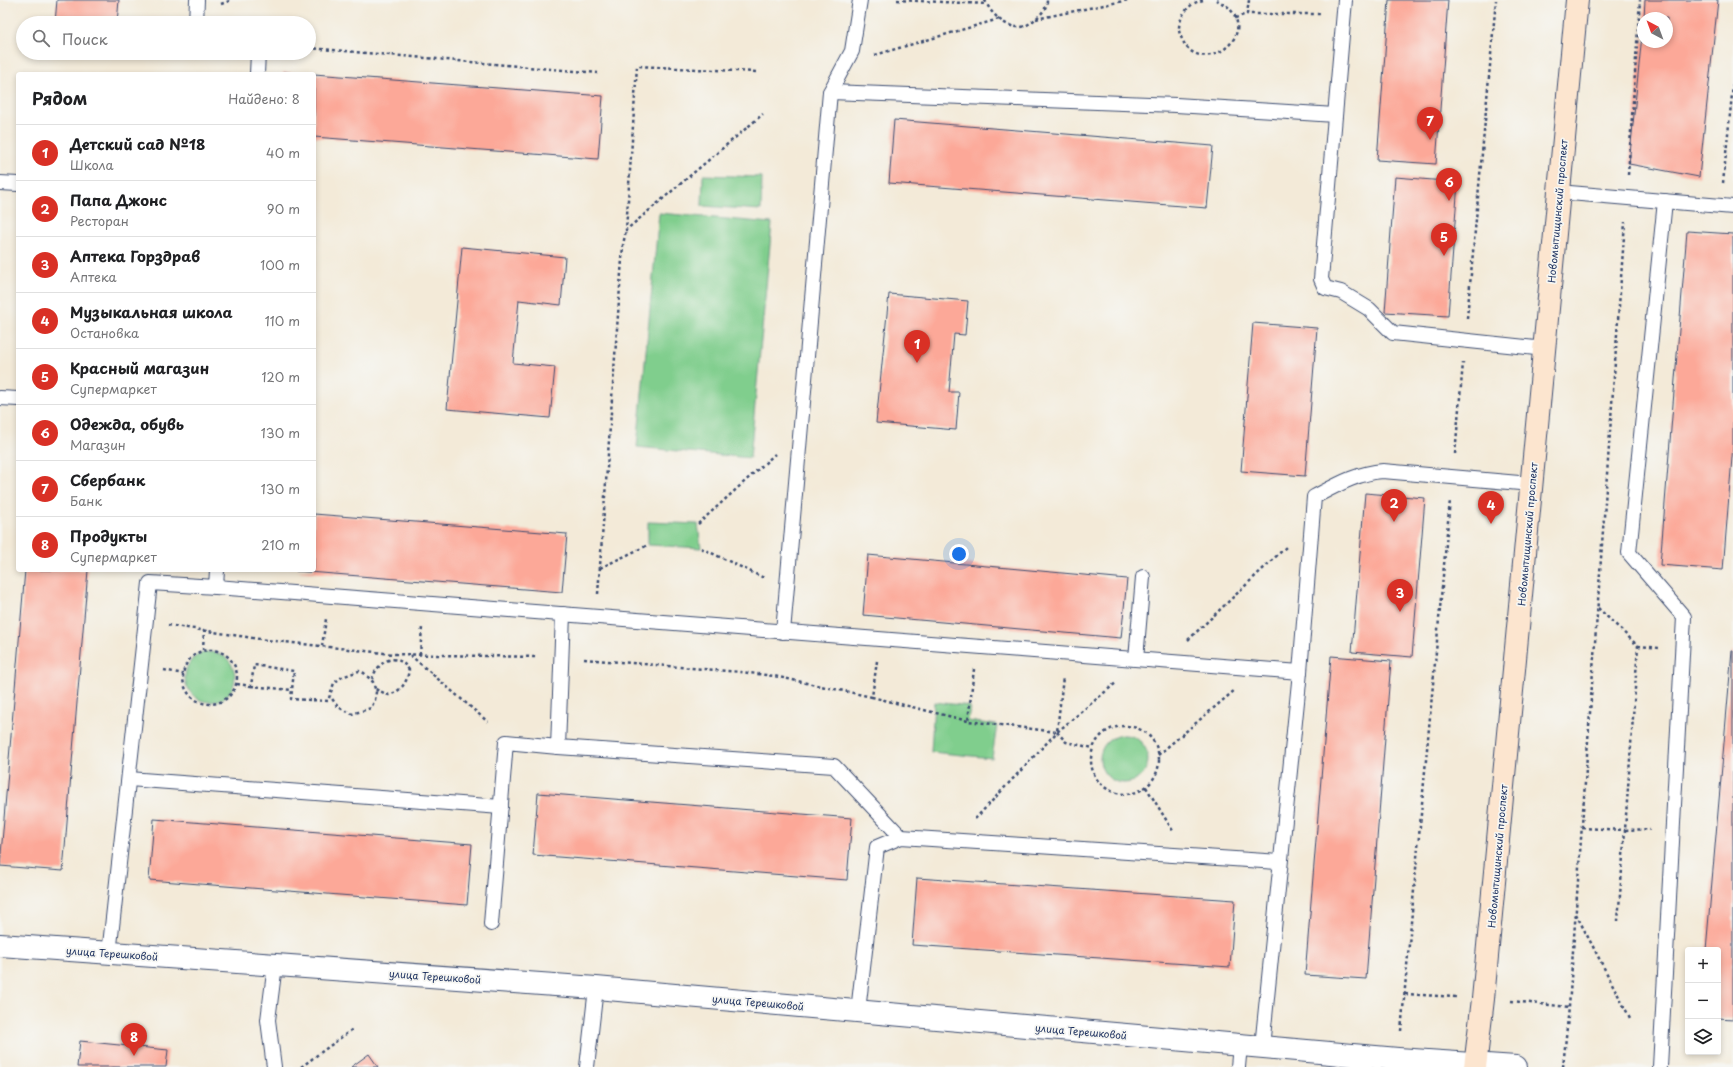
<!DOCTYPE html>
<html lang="ru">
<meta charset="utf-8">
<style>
:root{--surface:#fff;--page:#f6f6f6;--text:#202124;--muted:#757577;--line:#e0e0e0;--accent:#d93025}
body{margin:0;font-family:"Playpen Sans",sans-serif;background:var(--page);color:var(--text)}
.controls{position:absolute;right:12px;bottom:12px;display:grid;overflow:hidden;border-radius:4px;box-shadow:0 2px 6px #0003}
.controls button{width:36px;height:36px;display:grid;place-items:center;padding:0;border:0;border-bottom:1px solid var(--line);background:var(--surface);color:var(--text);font:20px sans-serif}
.compass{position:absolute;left:1637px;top:12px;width:36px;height:36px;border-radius:50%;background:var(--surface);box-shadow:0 2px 6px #0003;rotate:319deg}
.you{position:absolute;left:959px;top:554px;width:14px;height:14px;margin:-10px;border:3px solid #fff;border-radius:50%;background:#1a73e8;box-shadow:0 0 0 6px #1a73e833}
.badge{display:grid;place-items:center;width:26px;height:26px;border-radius:50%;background:var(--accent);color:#fff;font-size:13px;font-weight:700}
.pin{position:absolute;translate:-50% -33px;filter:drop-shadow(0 1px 2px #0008)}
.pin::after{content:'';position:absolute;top:21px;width:14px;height:12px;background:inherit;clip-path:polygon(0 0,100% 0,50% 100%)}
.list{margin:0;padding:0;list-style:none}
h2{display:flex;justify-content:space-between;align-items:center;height:52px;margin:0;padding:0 16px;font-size:17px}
h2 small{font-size:13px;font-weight:400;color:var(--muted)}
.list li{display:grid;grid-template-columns:26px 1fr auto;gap:12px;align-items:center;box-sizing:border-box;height:56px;padding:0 16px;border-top:1px solid var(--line)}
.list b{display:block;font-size:15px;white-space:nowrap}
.list p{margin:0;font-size:13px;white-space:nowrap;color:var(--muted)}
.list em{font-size:13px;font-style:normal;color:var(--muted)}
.icon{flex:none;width:22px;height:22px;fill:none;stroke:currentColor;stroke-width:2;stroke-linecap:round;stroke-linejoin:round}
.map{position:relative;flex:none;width:1733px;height:1067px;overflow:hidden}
.search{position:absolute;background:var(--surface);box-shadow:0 2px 6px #0003;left:16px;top:16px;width:300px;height:44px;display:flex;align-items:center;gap:10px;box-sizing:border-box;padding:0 14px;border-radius:22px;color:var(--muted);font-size:15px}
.panel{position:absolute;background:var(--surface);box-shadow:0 2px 6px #0003;left:16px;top:72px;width:300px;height:500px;border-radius:4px}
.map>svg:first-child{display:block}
</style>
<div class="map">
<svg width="1733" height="1067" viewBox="0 0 1733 1067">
<rect width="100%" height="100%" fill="#f6f6f2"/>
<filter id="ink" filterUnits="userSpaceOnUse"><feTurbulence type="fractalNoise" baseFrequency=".025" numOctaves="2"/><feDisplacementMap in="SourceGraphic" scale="8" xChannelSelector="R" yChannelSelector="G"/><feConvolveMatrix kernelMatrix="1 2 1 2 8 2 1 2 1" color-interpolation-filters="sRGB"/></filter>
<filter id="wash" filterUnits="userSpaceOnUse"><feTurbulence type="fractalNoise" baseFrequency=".012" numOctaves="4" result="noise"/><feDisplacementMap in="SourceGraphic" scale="16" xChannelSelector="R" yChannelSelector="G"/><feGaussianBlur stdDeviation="0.9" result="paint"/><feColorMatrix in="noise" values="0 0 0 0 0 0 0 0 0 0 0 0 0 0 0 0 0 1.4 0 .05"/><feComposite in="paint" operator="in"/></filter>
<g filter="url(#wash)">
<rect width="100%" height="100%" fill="#f3ead8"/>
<!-- green -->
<g fill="#80ce8d" stroke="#4e7e76">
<polygon points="703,175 762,177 761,210 702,206"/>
<polygon points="659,213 772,223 750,458 637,447"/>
<polygon points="648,522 698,524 701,548 648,545"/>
<circle cx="210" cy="677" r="25"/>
<polygon points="934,702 970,706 968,721 997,725 992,758 931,752"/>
<circle cx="1124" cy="759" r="24"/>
</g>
<g id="blocks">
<!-- building -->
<g fill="#fca898">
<polygon points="57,0 119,0 117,23 55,23"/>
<polygon points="1389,0 1448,0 1436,164 1377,160"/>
<polygon points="1645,0 1718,0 1699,177 1629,164 1642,35 1643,42 1667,42 1667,18 1644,18"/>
<polygon points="283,72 299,73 299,74 283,74"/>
<polygon points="314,74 603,96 598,159 314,137"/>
<polygon points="894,120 1213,146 1207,208 889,183"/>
<polygon points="1395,177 1458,182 1448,316 1385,312"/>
<polygon points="1687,231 1733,234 1733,445 1723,570 1660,565"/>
<polygon points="462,247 565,257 561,305 519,300 513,363 555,367 550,418 447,409"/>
<polygon points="889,294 968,301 965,335 954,334 949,392 959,392 956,430 876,423"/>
<polygon points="1253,323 1317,328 1305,476 1241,471"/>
<polygon points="1365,493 1425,498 1412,657 1352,652"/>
<polygon points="314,514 567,534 562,592 296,571 314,570"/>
<polygon points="868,555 1127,579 1121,638 863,615"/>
<polygon points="25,570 88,570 63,871 0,866"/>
<polygon points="1732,651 1733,651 1733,1019 1718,1018 1718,950 1706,950"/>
<polygon points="1331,656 1391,661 1366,979 1305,975"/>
<polygon points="538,793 852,818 847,880 533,855"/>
<polygon points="154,819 472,844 467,905 149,880"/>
<polygon points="917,878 1235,900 1230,967 912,945"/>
<polygon points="80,1041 168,1050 166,1067 77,1067"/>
<polygon points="369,1054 378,1067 351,1067"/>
</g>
</g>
</g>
<g filter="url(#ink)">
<use href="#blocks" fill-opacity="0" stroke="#3b4b70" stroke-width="1"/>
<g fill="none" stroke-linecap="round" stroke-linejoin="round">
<!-- lane casing -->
<g stroke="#3b4b70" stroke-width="16">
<g id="lane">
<polyline points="1345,0 1321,279 1325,288 1341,292 1369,309 1393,333 1545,349"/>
<polyline points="196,23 197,0"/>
<polyline points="257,74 258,53"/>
<polyline points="830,92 1176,105 1335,115"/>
<polyline points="0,183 18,184"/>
<polyline points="1558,192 1733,207"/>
<polyline points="0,398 18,399"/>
<polyline points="216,587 1300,672"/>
<polyline points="783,632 830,92 852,51 860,0"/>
<polyline points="1136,659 1143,577"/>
<polyline points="558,747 834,766 901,837"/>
<polyline points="129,779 501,807"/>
<polyline points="491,924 506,742 558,747 563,614"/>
<polyline points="109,954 150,583 216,587 217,570"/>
<polyline points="858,1011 877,847 901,837 1279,862"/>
<path d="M1262,1047L1300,672L1314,497C1337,485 1357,473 1383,471L1532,484"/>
<polyline points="274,1067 268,1020 275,965"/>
<polyline points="587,1067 596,988"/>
<polyline points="1238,1067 1240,1045"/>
<polyline points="1660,1067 1684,617 1629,553 1665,201"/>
</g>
</g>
<!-- street casing -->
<g stroke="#3b4b70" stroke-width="24">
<polyline id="street" points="0,945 596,988 1398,1059 1516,1067"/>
</g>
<!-- secondary casing -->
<g stroke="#3b4b70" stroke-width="24">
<polyline id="secondary" points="1475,1067 1483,999 1577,0"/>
</g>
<!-- path -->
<g stroke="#3b4b70" stroke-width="2.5" stroke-dasharray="3 3" stroke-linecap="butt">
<polyline points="897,0 987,4"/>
<path d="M985,0C990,13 1005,28 1020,27C1027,27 1034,20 1039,16C1043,12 1047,7 1047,0"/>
<path d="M1203,0C1191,3 1184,10 1180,22C1178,29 1179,33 1182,39C1198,78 1258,40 1230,9C1227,5 1221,3 1217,0"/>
<polyline points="1249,0 1247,14 1321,14"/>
<polyline points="221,4 232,0"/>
<polyline points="1235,18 1247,14"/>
<polyline points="1036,19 1128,0"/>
<polyline points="309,48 598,73"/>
<polyline points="875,55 999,19"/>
<polyline points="756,72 637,66 626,230 763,114"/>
<polyline points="1628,175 1640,0"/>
<polyline points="1723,183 1733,85"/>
<polyline points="1467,318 1496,0"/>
<polyline points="1455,454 1463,363"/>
<polyline points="698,524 775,454"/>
<polyline points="701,548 764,578"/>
<polyline points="600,568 648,545"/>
<polyline points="598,594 623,245 626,230"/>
<polyline points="1598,608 1638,646 1625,830 1650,829"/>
<polyline points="168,625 266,640 393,654 537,657"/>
<polyline points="1188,640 1286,547"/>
<polyline points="322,646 326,619"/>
<polyline points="1638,646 1660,648"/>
<circle cx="210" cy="677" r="27"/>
<polyline points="203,650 204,630"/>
<polyline points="410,655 488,722"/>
<polyline points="420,655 422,627"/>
<polyline points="584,659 741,672 774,676 872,697"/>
<polyline points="877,661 872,697 968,721"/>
<polyline points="974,669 968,721 1057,732 1063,677"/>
<polyline points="164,670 183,674"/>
<path d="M372,679C378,661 396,650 409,670C407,683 401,691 389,695L375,689"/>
<polyline points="237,684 251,686 254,665 294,671 291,699 328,701 334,683 342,677 359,671 364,673 373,682 376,692 375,700 371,708 352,714 338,707 330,696"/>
<polyline points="251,686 292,690"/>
<circle cx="1125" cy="760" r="34"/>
<polyline points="1057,732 1066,742 1093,748"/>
<polyline points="1158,755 1235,690"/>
<polyline points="1146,787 1173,831"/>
<polyline points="975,819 1057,732 1117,682"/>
<polyline points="1582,828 1625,830 1618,921"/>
<polyline points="1576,914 1630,1018"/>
<polyline points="1405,994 1456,997"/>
<polyline points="1511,1001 1569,1007"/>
<polyline points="1401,1031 1450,500"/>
<polyline points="301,1067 354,1028"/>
<polyline points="1563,1067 1569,1007 1625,222"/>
</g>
<!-- lane -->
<use href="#lane" stroke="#fff" stroke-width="14"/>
<!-- street -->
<use href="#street" stroke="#fff" stroke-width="22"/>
<!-- secondary -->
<use href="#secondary" stroke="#fce5cf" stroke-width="22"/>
</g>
</g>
<g text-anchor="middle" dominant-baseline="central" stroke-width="3.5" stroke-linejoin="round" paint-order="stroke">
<!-- street labels -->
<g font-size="10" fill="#1b2f5e" stroke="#f6f6f2">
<text transform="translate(1557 211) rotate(-85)">Новомытищинский проспект</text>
<text transform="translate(1527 534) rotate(-85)">Новомытищинский проспект</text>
<text transform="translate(1497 856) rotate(-85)">Новомытищинский проспект</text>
<text transform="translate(112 953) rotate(4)">улица Терешковой</text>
<text transform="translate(435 976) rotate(4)">улица Терешковой</text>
<text transform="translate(758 1002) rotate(5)">улица Терешковой</text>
<text transform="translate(1081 1031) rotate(5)">улица Терешковой</text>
</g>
</g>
</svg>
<div class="controls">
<button>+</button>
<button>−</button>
<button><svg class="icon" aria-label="layers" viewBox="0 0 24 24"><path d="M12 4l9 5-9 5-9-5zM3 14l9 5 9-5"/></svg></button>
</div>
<svg class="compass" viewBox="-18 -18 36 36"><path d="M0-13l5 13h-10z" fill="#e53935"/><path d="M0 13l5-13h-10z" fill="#757577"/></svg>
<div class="you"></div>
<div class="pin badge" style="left:917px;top:363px">1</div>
<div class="pin badge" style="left:1394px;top:522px">2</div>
<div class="pin badge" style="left:1400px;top:612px">3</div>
<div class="pin badge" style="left:1491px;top:524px">4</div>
<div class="pin badge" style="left:1444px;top:256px">5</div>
<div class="pin badge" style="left:1449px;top:201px">6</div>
<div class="pin badge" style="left:1430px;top:140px">7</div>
<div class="pin badge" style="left:134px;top:1056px">8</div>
<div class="search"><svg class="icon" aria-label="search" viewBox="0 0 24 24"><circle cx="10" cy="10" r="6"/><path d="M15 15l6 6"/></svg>Поиск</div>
<section class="panel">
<h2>Рядом<small>Найдено: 8</small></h2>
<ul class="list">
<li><span class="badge">1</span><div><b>Детский сад №18</b><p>Школа</p></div><em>40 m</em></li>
<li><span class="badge">2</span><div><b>Папа Джонс</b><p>Ресторан</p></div><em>90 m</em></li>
<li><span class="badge">3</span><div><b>Аптека Горздрав</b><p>Аптека</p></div><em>100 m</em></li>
<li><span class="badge">4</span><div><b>Музыкальная школа</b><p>Остановка</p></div><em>110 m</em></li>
<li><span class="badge">5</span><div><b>Красный магазин</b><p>Супермаркет</p></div><em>120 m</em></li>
<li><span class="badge">6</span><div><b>Одежда, обувь</b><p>Магазин</p></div><em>130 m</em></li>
<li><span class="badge">7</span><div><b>Сбербанк</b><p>Банк</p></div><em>130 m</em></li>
<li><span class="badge">8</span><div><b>Продукты</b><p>Супермаркет</p></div><em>210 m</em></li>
</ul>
</section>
</div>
